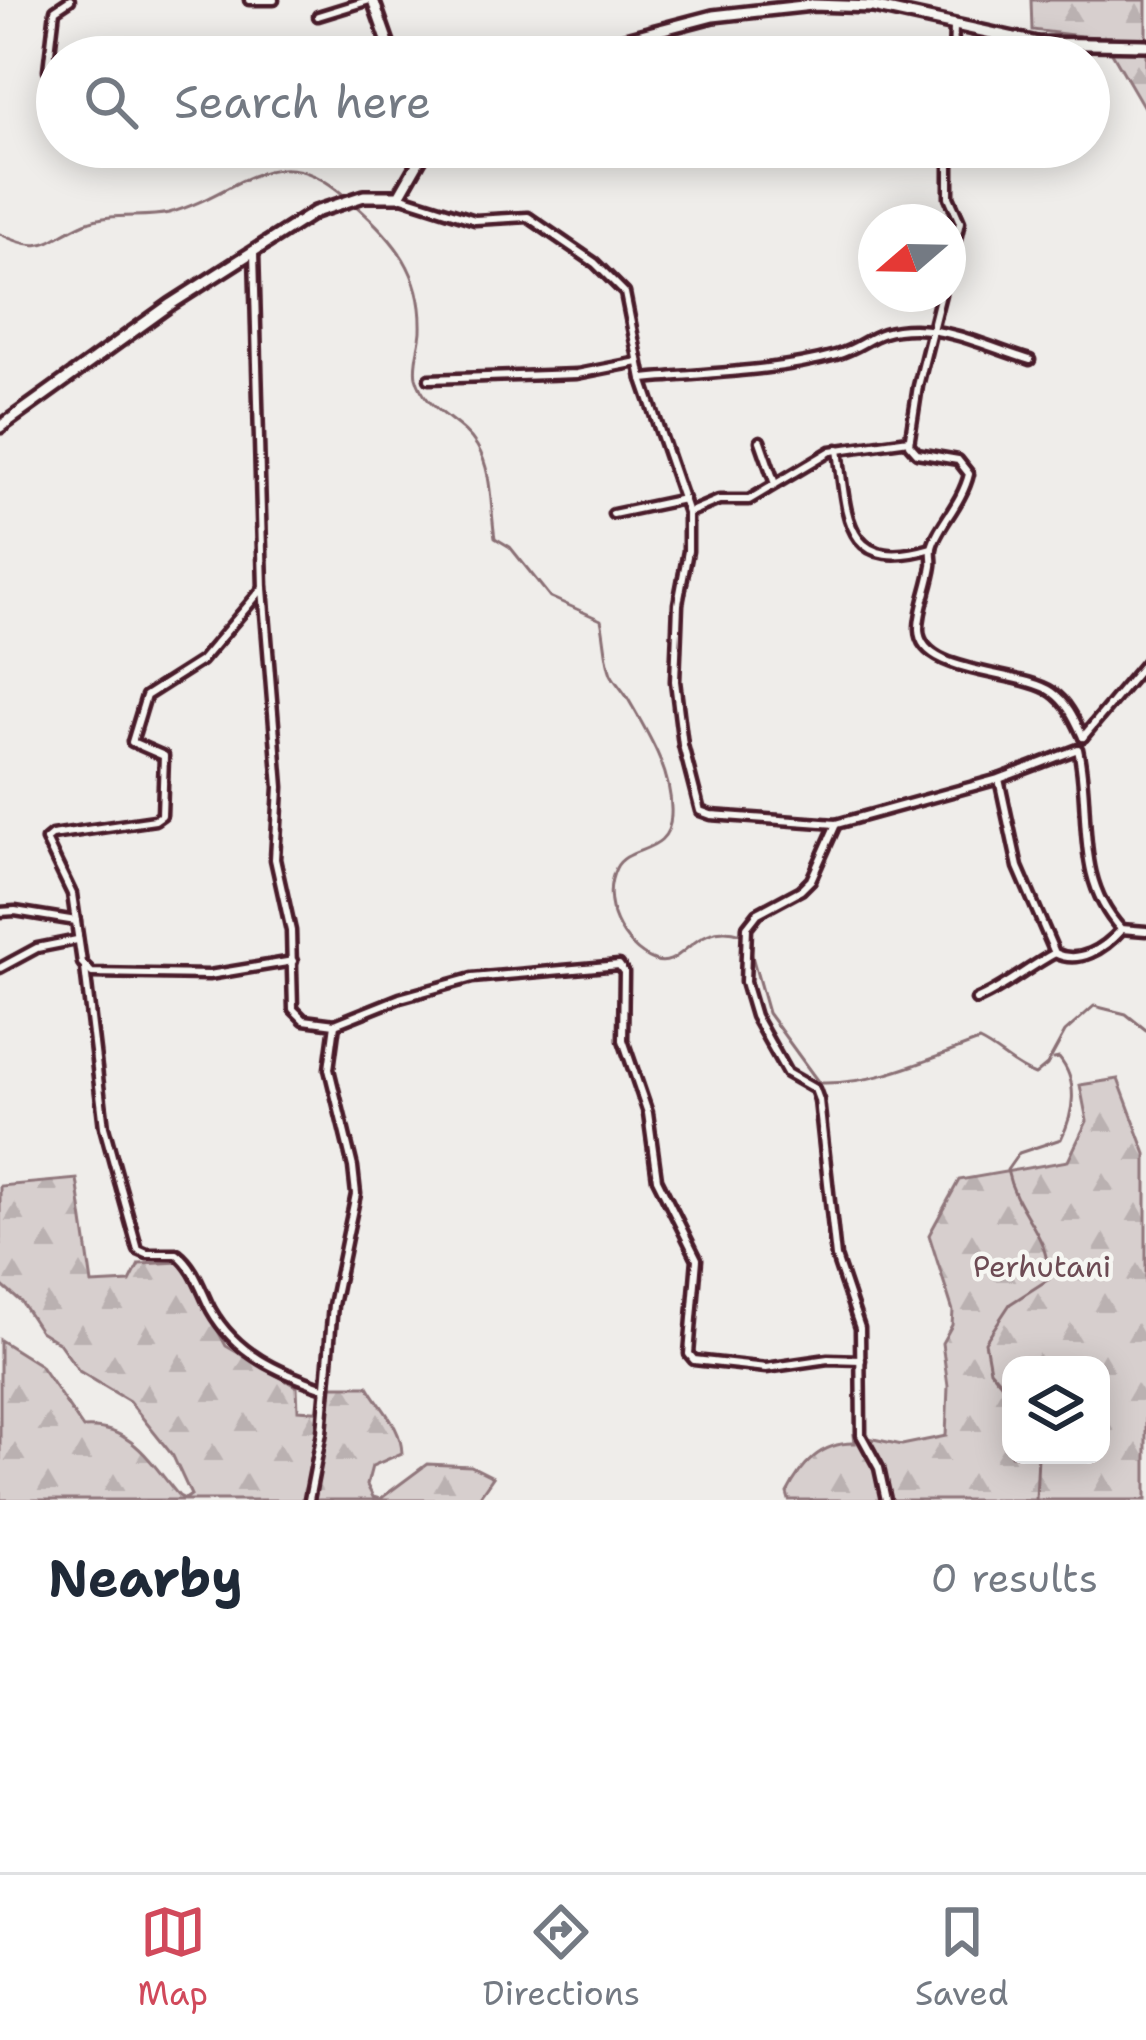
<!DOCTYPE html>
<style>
:root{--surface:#fff;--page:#f2f2f3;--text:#1f2937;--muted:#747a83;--line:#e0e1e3;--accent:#d1495b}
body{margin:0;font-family:"Shantell Sans",sans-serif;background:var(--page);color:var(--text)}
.controls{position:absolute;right:36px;bottom:36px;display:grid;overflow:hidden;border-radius:24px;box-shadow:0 6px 30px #0003}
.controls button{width:108px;height:108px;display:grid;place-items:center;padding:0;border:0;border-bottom:3px solid var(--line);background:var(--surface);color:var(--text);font:60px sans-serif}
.compass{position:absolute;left:858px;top:204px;width:108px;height:108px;border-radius:50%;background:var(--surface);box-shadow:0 6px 30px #0003;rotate:250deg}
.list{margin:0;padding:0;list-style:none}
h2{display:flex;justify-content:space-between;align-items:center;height:156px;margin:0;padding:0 48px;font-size:51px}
h2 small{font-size:39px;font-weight:400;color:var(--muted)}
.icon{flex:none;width:66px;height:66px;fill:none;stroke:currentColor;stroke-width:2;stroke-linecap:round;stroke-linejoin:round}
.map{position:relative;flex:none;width:1146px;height:1500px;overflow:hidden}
.search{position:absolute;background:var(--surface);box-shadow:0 6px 30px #0003;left:36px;right:36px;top:36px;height:132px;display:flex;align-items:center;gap:30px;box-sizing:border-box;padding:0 42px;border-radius:66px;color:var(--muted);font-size:45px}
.sheet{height:372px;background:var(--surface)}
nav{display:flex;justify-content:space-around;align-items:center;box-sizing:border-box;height:168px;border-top:3px solid var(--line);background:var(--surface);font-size:33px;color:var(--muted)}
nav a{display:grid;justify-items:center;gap:6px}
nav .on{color:var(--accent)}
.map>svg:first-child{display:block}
</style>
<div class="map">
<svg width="1146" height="1500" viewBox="0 0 1146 1500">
<defs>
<pattern id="forest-firs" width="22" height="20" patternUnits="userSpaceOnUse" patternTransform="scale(3)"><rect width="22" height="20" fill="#d7cfce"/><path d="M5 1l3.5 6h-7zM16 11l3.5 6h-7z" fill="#bab1b1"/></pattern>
</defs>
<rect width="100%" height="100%" fill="#efedea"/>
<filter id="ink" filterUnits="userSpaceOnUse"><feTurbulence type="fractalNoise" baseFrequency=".00833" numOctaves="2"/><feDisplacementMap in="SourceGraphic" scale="24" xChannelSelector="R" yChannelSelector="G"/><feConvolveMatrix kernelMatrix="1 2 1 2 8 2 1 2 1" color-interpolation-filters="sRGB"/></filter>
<g filter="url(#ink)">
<!-- forest -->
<g fill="url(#forest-firs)" stroke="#90777c" stroke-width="3" fill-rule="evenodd">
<polygon points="1031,0 1146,0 1146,111 1104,39 1032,30"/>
<path d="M1118,1079L1146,1154V1500H789L787,1493C801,1465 821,1442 855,1443L854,1435L902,1445L946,1436L948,1386L942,1343L952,1325L953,1311L929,1235L959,1180L1068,1161L1087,1121L1080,1085ZM1011,1365H1101V1455H1011Z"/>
<path d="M77,1179L92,1284L130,1282L139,1264L181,1262L226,1346L297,1387L298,1410L327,1412L330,1386H368C381,1409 401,1426 402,1453L372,1466L367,1485L373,1497L380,1499L427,1464L471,1466L493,1477L477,1500H0V1340L40,1365L83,1428C131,1424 151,1463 179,1496L185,1499L191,1495L173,1456L129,1401L79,1371L59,1343L40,1331L21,1302L0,1284V1186Z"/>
</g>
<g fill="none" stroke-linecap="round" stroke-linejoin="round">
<!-- stream -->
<g stroke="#8a6f74" stroke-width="3">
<path d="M354,204C395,240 423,273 421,331C420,346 413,363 416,377C425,412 461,419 477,446C493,472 490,508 495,538L510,547L550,597L601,620C605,636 605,659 611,674C615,682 622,689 627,697C647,732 673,772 671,815C670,856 628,844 616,868C599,902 622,947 654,960C682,972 693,918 742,934L745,940"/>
<path d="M0,234C45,256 46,240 85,223C111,212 142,219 169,213C240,194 275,133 347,198"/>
<path d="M750,949L768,1013L819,1083C876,1085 926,1060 979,1041C1000,1051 1013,1067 1035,1075L1047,1065L1065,1032L1094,1006L1126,1014L1146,1030"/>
<path d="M1011,1395L990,1370L985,1342L1010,1304L1049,1279C1048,1230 1017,1216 1007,1170L1019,1153L1061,1139C1074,1113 1079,1082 1059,1058L1054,1059"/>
<polyline points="1036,1500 1038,1455"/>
</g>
<!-- street casing -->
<g stroke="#4a1f2b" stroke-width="15">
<g id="street">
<polyline points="249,0 274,0"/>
<polyline points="318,16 370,0"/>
<polyline points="953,57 954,27"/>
<polyline points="48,70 55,10 70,0"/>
<path d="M399,196L475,220L528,217L595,263L625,293L642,379L688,513V551L678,604L675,681L683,745L700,811L711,815L836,824L999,779L1078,749C1092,812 1073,877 1121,929L1146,931"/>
<polyline points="254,253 263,588 279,787 275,859 291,931 293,1009 304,1020 335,1024 329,1069 353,1167 356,1194 333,1305 322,1432 309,1500"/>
<polyline points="948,274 960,222 949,197 949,147"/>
<path d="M941,294L918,386L909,444L917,453L958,460L969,474C962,504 936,528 932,548C931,554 933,560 932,566C929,587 919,608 919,629C919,675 1020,670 1052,692C1068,703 1075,720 1083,737"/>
<polyline points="429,379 577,374 638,362"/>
<path d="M642,379C706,373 774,372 836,355C868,346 871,329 914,329C952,329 994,349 1030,360"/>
<polyline points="760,441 775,484"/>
<path d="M838,449C847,517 844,574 932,548"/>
<polyline points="688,513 719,500 749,500 831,451 909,440"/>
<polyline points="613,514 684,499"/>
<polyline points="263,588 201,661 146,696 132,742 164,756 162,815 155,820 52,835 46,840 72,894 82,963 92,973 209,975 293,961"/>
<polyline points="1083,737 1146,662"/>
<path d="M999,779L1018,867L1055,953C1079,965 1104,949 1121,930"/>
<polyline points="836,824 811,880 801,890 758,913 747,927 745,982 755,1016 787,1073 815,1089 819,1100 836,1257 860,1328 861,1435 879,1468 886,1500"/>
<polyline points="0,912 15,911 76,921"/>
<polyline points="0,968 37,948 77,940"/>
<path d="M85,968L104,1127L138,1250L147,1254H177C195,1268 201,1291 211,1310C236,1354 278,1372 324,1388"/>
<path d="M976,1000C1005,988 1027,968 1055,953"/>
<polyline points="335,1024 400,998 472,978 619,965 624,972 623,1040 648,1113 657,1179 697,1259 689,1354 694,1360 766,1368 828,1359 861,1360"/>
</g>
</g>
<!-- secondary casing -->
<g stroke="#4a1f2b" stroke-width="18">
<g id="secondary">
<polyline points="373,0 393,57"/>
<polyline points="557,57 713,16 812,5 873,7 1037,43 1146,45"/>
<polyline points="0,427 171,304 315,212 364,196 399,196 427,147"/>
</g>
</g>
<!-- street -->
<use href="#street" stroke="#f6f6f2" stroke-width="6"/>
<!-- secondary -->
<use href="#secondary" stroke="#f6f6f2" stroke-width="9"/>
</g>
</g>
<g text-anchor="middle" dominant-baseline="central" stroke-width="9" stroke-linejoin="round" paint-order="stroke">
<!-- park labels -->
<g font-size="30" fill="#6d4b54" stroke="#f6f6f2">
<text x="1042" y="1266">Perhutani</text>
</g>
</g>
</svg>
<div class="controls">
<button><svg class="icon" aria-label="layers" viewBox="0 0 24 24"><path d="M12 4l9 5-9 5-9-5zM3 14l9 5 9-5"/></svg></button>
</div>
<svg class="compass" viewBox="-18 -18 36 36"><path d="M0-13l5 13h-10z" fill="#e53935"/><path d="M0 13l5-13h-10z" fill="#747a83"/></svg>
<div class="search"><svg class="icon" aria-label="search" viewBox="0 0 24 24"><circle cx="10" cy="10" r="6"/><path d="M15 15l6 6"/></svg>Search here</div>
</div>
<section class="sheet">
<h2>Nearby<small>0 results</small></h2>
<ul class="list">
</ul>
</section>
<nav>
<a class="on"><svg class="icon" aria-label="map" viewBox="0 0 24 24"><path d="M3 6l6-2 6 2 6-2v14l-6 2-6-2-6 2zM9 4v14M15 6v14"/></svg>Map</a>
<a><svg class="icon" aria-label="directions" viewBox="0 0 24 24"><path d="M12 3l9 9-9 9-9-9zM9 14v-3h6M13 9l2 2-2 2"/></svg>Directions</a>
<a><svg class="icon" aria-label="saved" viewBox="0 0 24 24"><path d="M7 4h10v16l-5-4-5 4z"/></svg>Saved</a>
</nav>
